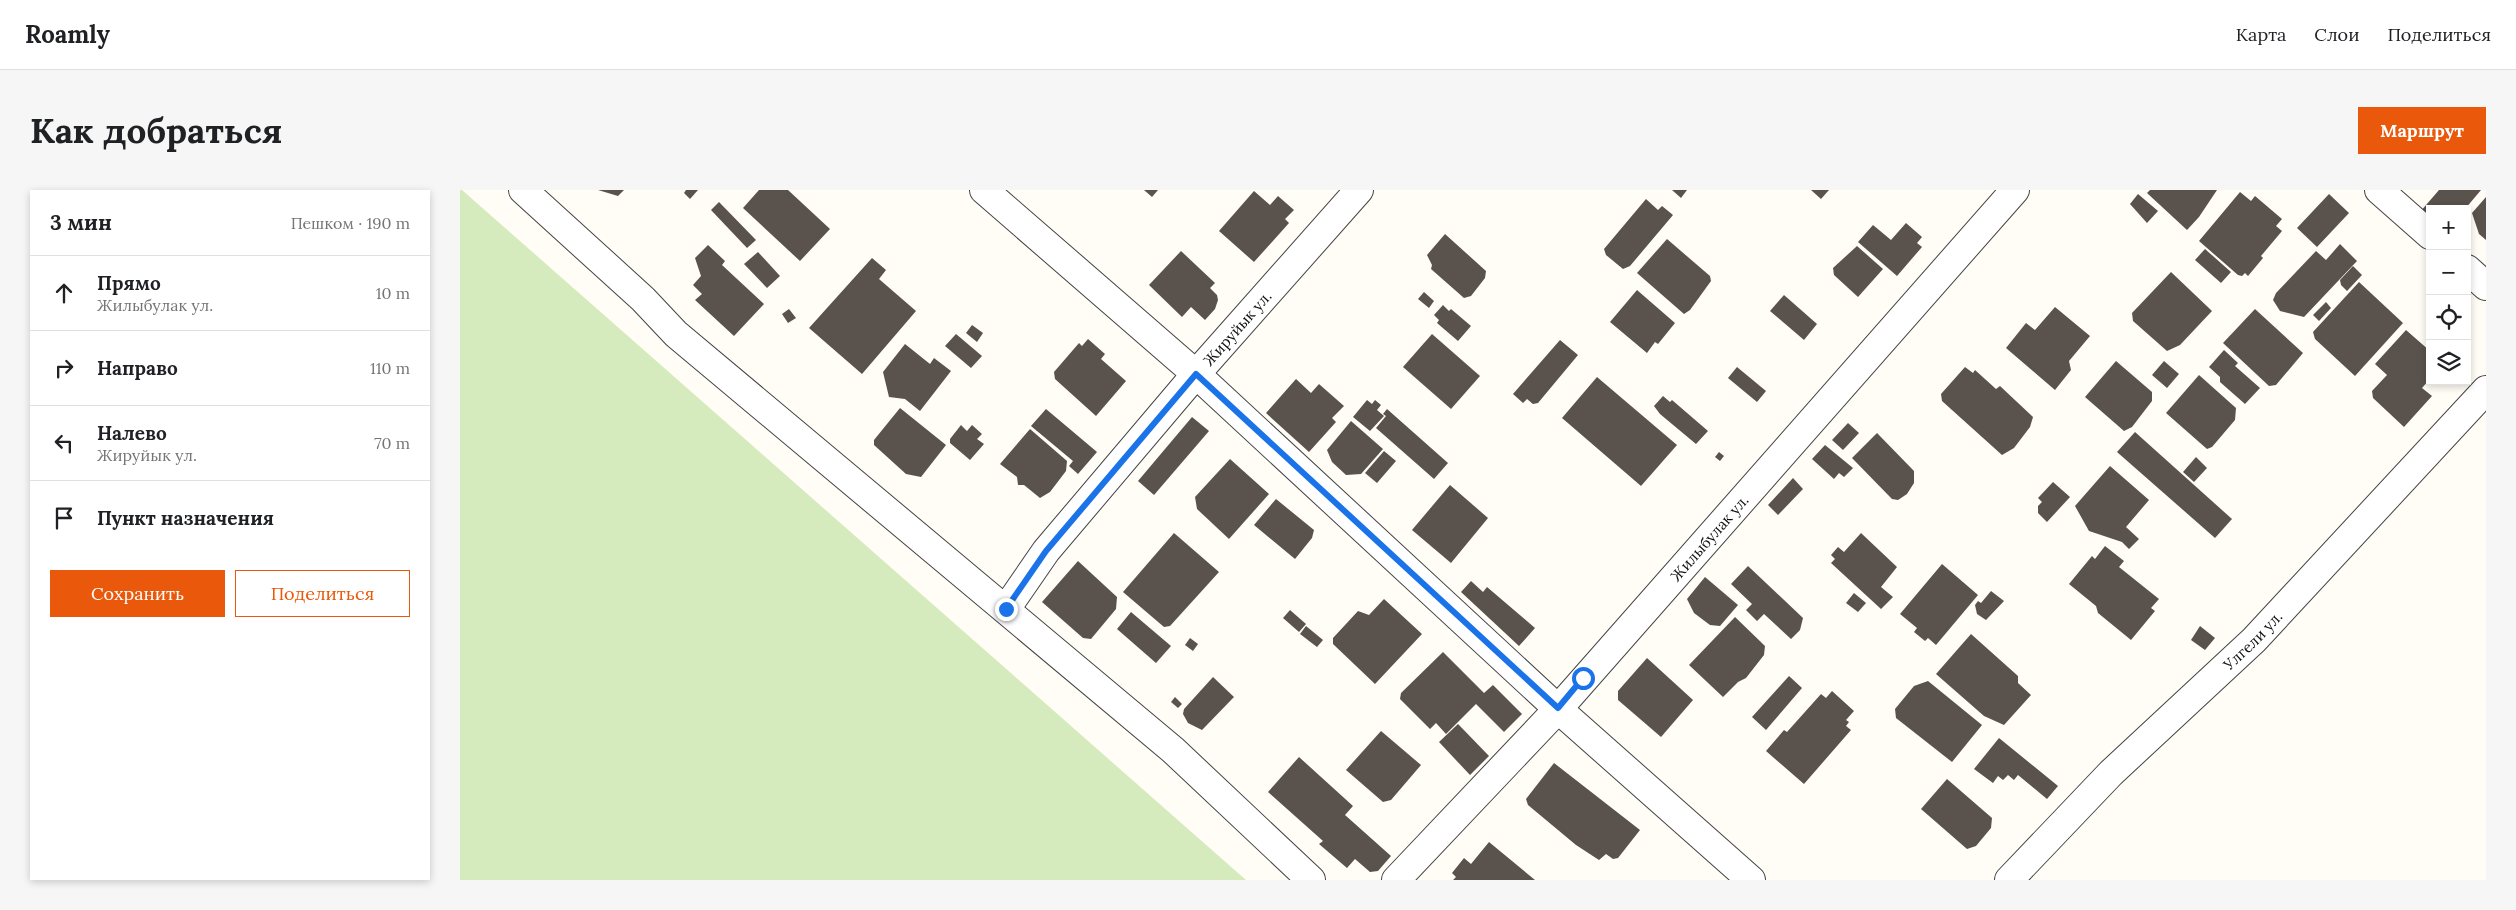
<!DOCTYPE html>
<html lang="ru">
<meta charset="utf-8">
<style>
:root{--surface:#fff;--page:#f6f6f6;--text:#202124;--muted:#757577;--line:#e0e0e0;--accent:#ea580c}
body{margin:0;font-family:Lora,serif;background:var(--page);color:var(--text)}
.controls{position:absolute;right:15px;top:15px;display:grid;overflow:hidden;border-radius:0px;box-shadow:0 2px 8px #0003}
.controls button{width:45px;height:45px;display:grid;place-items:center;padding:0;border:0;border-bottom:1px solid var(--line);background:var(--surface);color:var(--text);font:25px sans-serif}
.stop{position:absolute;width:15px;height:15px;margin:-11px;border:4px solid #1a73e8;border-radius:50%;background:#fff}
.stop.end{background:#1a73e8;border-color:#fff;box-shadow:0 1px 5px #0008}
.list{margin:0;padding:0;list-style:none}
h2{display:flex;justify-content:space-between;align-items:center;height:65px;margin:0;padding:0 20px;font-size:21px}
h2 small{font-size:16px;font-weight:400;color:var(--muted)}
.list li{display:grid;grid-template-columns:32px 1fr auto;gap:15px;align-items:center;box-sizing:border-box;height:75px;padding:0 20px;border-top:1px solid var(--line)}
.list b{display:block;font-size:19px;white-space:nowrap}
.list p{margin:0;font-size:16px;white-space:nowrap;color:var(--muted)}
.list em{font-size:16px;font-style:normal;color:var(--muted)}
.actions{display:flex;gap:10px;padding:15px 20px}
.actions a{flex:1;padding:11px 0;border:1px solid var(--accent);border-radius:0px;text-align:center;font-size:18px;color:var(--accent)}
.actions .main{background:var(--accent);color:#fff}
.icon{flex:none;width:28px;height:28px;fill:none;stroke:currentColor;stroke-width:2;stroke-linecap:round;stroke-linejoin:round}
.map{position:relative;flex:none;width:2026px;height:690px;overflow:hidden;border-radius:0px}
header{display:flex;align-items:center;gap:30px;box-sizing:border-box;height:70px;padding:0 25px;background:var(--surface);border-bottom:1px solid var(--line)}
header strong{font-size:24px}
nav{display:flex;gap:28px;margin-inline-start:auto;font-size:18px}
.intro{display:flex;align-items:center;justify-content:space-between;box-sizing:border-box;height:120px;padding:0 30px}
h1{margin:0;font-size:35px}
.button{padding:12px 22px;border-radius:0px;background:var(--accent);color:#fff;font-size:18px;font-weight:700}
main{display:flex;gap:30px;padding:0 30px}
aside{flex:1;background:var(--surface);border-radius:0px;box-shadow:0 2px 8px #0003}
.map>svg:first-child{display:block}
</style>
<header>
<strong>Roamly</strong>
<nav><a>Карта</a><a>Слои</a><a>Поделиться</a></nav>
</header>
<div class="intro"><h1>Как добраться</h1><a class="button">Маршрут</a></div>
<main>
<aside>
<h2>3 мин<small>Пешком · 190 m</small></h2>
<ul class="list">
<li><svg class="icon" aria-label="ahead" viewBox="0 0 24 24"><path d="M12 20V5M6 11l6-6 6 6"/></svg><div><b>Прямо</b><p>Жилыбулак ул.</p></div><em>10 m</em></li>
<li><svg class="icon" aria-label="right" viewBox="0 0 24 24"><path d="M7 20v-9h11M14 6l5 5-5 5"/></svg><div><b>Направо</b></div><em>110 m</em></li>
<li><svg class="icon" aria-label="left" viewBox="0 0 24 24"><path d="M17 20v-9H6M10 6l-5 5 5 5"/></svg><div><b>Налево</b><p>Жируйык ул.</p></div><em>70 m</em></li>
<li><svg class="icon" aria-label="arrive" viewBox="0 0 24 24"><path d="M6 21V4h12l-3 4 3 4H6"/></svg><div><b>Пункт назначения</b></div></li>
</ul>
<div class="actions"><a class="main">Сохранить</a><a>Поделиться</a></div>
</aside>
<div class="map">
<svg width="2026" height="690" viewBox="0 0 2026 690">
<rect width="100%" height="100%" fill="#fffdf5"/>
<!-- green -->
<polygon fill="#d5ebbd" points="0,0 2,0 786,690 0,690"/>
<!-- building -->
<g fill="#5a524d">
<polygon points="138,0 164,0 158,6"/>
<polygon points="226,0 238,0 230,9 224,3"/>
<polygon points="299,0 328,0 370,39 340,71 283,18"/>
<polygon points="684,0 698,0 692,7"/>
<polygon points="1212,0 1227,0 1221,8"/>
<polygon points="1351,0 1369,0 1361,9"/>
<polygon points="1690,0 1757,0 1739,27 1727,40 1687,3"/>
<polygon points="1979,0 2021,0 2005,19 1970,19 1970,30 1960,22"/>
<polygon points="794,1 810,15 818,6 834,20 825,29 829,33 794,72 759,41"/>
<polygon points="1780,2 1791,11 1795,6 1822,29 1816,36 1822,41 1801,66 1803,68 1788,86 1785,83 1782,86 1778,85 1739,51"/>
<polygon points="1678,4 1698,21 1687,33 1670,14"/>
<polygon points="1869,4 1889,23 1857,57 1837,38"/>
<polygon points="2026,7 2026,50 2019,44 2012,23"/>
<polygon points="1186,9 1198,20 1202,16 1213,25 1170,76 1163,79 1146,65 1144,59"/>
<polygon points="259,12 296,50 287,58 251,20"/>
<polygon points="1446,33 1462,47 1457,53 1462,57 1437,86 1398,52 1413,35 1431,50"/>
<polygon points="985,44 1026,81 1025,88 1011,106 1004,108 971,79 972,75 967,65"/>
<polygon points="1207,49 1250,86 1251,91 1230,120 1224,124 1177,83"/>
<polygon points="1880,54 1897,71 1844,127 1820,121 1813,110 1816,103 1856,61 1866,70"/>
<polygon points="248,55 265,71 262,75 304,114 274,146 235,110 242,104 233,95 241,86 235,68"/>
<polygon points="1397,56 1423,79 1398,107 1374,85 1373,78"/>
<polygon points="1745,59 1771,82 1761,93 1735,70"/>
<polygon points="721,61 755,93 750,98 757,105 758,110 755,119 745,130 731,117 722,127 689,95"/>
<polygon points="298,62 320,86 307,98 284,74"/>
<polygon points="412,68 426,80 419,89 456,121 402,184 349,138"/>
<polygon points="1893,76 1902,85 1887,101 1881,95 1880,90"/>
<polygon points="1711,82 1752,121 1720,155 1707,161 1673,131 1672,123"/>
<polygon points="1899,92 1943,133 1895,186 1855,149 1853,142"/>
<polygon points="1177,100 1215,133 1198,154 1195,152 1187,163 1150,132"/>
<polygon points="964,102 974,111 969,118 958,109"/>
<polygon points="1324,105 1357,134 1344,150 1310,121"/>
<polygon points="1866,112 1871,118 1859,131 1853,125"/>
<polygon points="983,115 989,121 991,119 1011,136 998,151 977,133 979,130 974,125"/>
<polygon points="1595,117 1630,146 1609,171 1611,180 1595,200 1546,158 1566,133 1575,140"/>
<polygon points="329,119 336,128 328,133 322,124"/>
<polygon points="1795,119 1843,163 1816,195 1809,196 1763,153"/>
<polygon points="512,135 523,143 517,152 506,143"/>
<polygon points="1946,140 1970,161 1970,189 1962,198 1972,206 1944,237 1913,208 1912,201 1927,185 1915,174"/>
<polygon points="496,144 522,166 511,178 485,156"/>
<polygon points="972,144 1020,186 991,219 943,177"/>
<polygon points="628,149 645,164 641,169 666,191 636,226 595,189 594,182 619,153 622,156"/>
<polygon points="1100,150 1118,165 1078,213 1073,214 1067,209 1063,213 1053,204"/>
<polygon points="445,154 470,174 474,168 491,181 460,221 445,209 429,207 423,182"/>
<polygon points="1764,160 1778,173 1775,176 1800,198 1785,214 1760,192 1760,187 1749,177"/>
<polygon points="1656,171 1692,202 1692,211 1672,237 1664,241 1625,207"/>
<polygon points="1704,171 1719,184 1707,198 1692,185"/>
<polygon points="1277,177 1306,201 1297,212 1268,188"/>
<polygon points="1505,177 1513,183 1515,180 1536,199 1540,196 1573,227 1570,237 1554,258 1542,265 1482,211 1481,204"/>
<polygon points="1739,185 1776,218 1775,230 1752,257 1747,259 1706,223"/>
<polygon points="1137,187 1217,255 1181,296 1102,228"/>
<polygon points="836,189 851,203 859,194 884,216 872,228 876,232 849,262 806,223"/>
<polygon points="1203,206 1210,212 1212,210 1248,241 1236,254 1200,224 1194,216"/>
<polygon points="907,210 912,214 915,210 921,215 917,220 924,226 910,241 893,227"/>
<polygon points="440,218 486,255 461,287 446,284 414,255 414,250"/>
<polygon points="586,219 637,262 618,284 609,276 613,271 571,236"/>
<polygon points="927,219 988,273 974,289 916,238 926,226 923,224"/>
<polygon points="732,227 749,241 694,305 678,291"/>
<polygon points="891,231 923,259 901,284 886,285 872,272 867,260"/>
<polygon points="1388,233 1399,243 1383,260 1372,250"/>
<polygon points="501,235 507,241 512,235 522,244 517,249 524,254 510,270 490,253 490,249"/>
<polygon points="570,239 607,271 606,281 590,302 580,308 564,295 558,295 557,287 540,274"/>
<polygon points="1675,242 1772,329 1755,348 1657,262"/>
<polygon points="1417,243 1454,281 1454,293 1447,304 1438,310 1432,309 1392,268"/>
<polygon points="1365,255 1393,278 1384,287 1379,283 1374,289 1352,269"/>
<polygon points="924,261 936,271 917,293 905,283"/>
<polygon points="1259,262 1264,266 1260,271 1255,267"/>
<polygon points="1736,267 1747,278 1734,292 1723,282"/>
<polygon points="770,269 809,304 769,349 737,319 735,307"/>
<polygon points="1650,276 1689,310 1666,337 1679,349 1669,359 1662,352 1629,341 1615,316"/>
<polygon points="1333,288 1343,299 1318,325 1308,315"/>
<polygon points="1593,292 1610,307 1587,332 1578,323 1578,316 1582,312 1578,308"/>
<polygon points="990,295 1028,328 991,373 952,340"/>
<polygon points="816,309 854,340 852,348 835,369 794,335"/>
<polygon points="714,343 759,382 710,436 704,437 663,402"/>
<polygon points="1401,343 1437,377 1421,397 1433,407 1421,419 1371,373 1375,369 1371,365 1378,357 1384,362"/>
<polygon points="1645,356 1664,371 1659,377 1699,409 1691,418 1695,421 1671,450 1638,423 1636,416 1609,394 1632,366 1635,369"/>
<polygon points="618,371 657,407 656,419 631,449 623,448 582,412"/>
<polygon points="1482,374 1518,405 1476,455 1468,448 1465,451 1454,442 1457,438 1440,424"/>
<polygon points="1288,376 1343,428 1340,440 1331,449 1304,424 1297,431 1286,420 1292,414 1271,394"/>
<polygon points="1245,387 1278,415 1260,436 1250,435 1234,423 1227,409"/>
<polygon points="1011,391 1023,402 1027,397 1075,438 1059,456 1001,402"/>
<polygon points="1531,401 1544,411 1526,430 1517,424 1515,415 1518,411 1521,413"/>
<polygon points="1394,403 1406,413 1398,422 1386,413"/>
<polygon points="924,409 962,444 915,494 873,454 873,448 898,421 909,425"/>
<polygon points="830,420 846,434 839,442 823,428"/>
<polygon points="671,422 711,456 696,473 657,439"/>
<polygon points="1275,427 1305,456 1304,465 1286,488 1278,492 1263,507 1229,475"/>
<polygon points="846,436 863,450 857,457 840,444"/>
<polygon points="1740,436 1755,448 1745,460 1731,450"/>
<polygon points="1511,444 1558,486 1558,493 1571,505 1544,535 1524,526 1476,484"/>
<polygon points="730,448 738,454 733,461 725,455"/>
<polygon points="983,462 1024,503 1033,495 1062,524 1044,542 1016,514 986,544 976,533 970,539 940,509 941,503"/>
<polygon points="1187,468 1233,510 1201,547 1158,510 1158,501"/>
<polygon points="1329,486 1342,498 1306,540 1292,527"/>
<polygon points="753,487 774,507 742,540 728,533 723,524 724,519"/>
<polygon points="1468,491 1522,535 1492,572 1436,528 1435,519 1454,496"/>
<polygon points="1372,501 1394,521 1386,530 1389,532 1386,536 1391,540 1344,594 1306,561 1324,540 1327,542 1361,504 1366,508"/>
<polygon points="715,507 722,514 718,518 711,512"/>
<polygon points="998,534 1029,566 1010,585 979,552"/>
<polygon points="921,541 961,575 931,610 923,612 886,580"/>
<polygon points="1539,548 1598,596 1587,609 1558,585 1554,590 1548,585 1543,590 1538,586 1533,593 1514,579"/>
<polygon points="839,567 893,616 885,625 931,666 918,681 910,682 895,669 887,678 859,654 863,651 808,602"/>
<polygon points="1094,573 1180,640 1158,668 1153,669 1146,664 1139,670 1116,655 1068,615 1066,609"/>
<polygon points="1487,589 1532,628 1531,638 1516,656 1507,659 1461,619"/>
<polygon points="1029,652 1075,690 993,690 996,687 992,683 1004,668 1011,674"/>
</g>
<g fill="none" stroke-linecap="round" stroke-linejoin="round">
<!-- street casing -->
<g stroke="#444" stroke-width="30">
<g id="street">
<polyline points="63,0 183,109 216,144 713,560 851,690"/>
<polyline points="524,0 736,184 1098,519 1291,690"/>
<polyline points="1919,0 1970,45"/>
<polyline points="2007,79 2026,96"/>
<path id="s1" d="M546,419L586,361L736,184L899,0"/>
<path id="s2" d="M936,690L1098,519L1555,0"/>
<path id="s3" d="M1549,690L1651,583L1794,450L2026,200"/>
</g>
</g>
<!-- street -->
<use href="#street" stroke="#fff" stroke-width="28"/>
</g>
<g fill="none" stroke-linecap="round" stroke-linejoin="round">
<!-- route -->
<polyline stroke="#1a73e8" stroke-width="6" points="546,419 586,361 736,184 1098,518 1123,488"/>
</g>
<g text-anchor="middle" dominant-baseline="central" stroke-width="5" stroke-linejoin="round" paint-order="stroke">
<!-- street labels -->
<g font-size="15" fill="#111" stroke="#fff">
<text stroke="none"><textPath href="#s1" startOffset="364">Жируйык ул.</textPath></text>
<text stroke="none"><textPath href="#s2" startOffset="464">Жилыбулак ул.</textPath></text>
<text stroke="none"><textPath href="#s3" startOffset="342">Улгели ул.</textPath></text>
</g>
</g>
</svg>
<div class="controls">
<button>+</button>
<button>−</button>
<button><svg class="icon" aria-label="locate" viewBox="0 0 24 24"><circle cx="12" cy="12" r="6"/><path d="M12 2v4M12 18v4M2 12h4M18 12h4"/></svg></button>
<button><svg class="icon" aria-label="layers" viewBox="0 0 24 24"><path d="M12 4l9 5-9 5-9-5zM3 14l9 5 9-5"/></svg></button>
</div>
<div class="stop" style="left:1123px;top:488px"></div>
<div class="stop end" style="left:546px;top:419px"></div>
</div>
</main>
